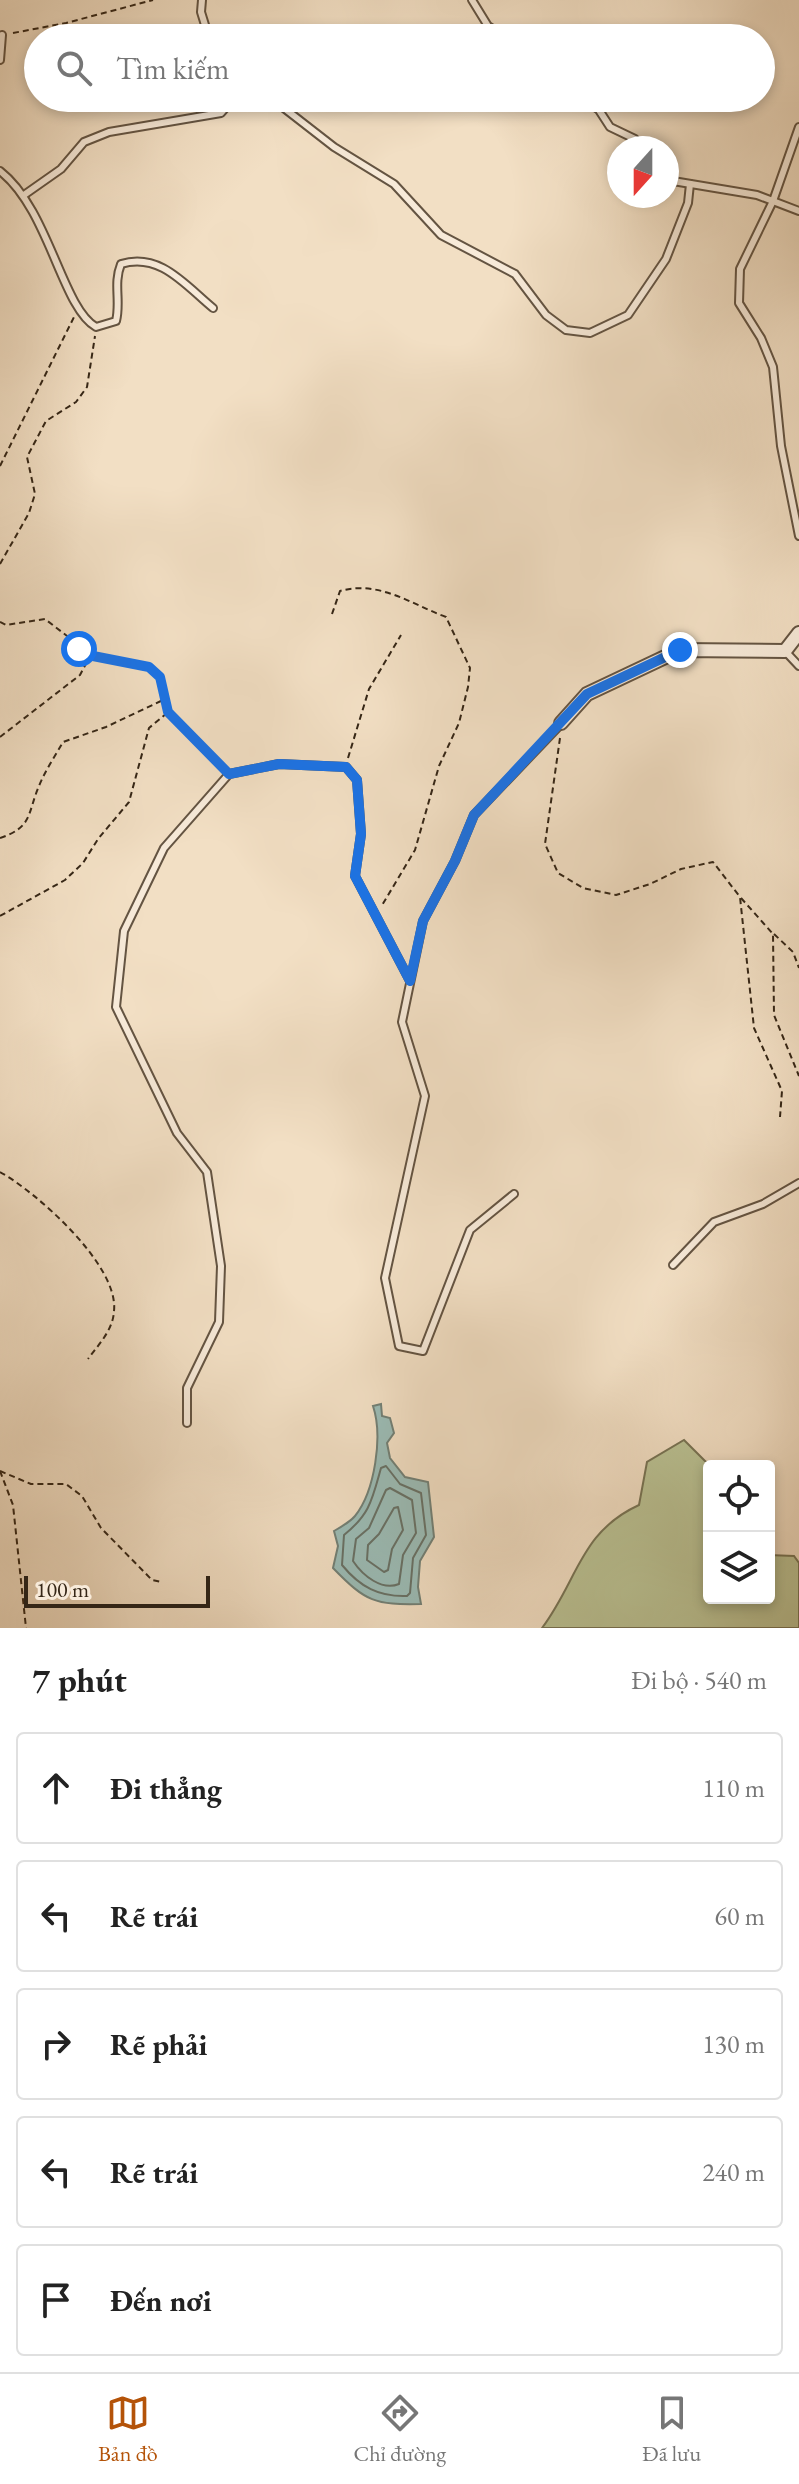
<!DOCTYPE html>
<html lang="vi">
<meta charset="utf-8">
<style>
:root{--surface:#fff;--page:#f6f6f6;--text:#222;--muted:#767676;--line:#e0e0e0;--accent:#b45309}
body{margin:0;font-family:"EB Garamond",serif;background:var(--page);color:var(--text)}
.controls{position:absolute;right:24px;bottom:24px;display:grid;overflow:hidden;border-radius:8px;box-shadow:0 4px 12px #0003}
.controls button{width:72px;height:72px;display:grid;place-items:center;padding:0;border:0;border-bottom:2px solid var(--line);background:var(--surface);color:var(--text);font:40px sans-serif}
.compass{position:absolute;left:607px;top:136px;width:72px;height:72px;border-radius:50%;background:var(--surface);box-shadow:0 4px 12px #0003;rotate:201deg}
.scale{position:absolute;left:24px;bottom:20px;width:186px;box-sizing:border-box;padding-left:8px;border:4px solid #352616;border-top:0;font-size:22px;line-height:28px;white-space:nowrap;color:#352616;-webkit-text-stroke:6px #f7ead9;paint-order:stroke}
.stop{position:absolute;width:24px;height:24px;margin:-18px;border:6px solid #1a73e8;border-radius:50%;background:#fff}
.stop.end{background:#1a73e8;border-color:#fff;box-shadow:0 2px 8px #0008}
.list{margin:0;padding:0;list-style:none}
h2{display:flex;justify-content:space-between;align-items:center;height:104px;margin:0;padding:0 32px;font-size:34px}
h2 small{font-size:26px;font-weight:400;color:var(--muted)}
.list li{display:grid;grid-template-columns:52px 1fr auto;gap:24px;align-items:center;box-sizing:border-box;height:112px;margin:0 16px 16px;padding:0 16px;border:2px solid var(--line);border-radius:8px}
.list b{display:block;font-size:30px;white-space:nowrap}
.list em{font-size:26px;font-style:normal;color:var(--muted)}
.icon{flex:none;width:44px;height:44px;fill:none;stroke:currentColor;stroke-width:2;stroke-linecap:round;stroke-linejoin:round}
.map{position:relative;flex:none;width:799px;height:1628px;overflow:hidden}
.search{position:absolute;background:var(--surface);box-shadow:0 4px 12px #0003;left:24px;right:24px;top:24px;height:88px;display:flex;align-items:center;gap:20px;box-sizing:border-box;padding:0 28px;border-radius:44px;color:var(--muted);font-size:30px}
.sheet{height:744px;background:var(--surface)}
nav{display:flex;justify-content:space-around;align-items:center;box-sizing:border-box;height:112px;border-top:2px solid var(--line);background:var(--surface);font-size:22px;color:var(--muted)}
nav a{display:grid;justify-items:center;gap:4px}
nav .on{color:var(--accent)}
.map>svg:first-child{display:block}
</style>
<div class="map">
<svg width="799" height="1628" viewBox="0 0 799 1628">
<rect width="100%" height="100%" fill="#f2dfc4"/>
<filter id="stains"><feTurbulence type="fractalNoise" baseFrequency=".0025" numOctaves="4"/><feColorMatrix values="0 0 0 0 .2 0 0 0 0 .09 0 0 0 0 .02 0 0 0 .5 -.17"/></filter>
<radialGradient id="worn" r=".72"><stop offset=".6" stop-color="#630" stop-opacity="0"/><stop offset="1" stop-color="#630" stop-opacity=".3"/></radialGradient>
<!-- green -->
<path fill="#bac294" stroke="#787455" stroke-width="2" d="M684,1440L710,1466L709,1598H769V1555L794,1556L799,1563V1628H542C578,1580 580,1532 639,1505L647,1462Z"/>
<!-- water -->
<path fill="#9bbcb6" stroke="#728076" stroke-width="2" d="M381,1404L382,1416L390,1418L394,1433L387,1443L390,1458L405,1477L428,1482L434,1537L420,1561L418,1587L421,1604C375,1605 366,1602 333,1568L338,1546L334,1531C341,1527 350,1522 355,1516C375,1491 383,1436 373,1406Z"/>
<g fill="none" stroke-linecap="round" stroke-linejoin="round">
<!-- shore -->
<g stroke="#687166" stroke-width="2">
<path d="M386,1466L400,1484L421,1493L426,1535L413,1558L410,1593L407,1596C379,1597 360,1587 342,1565L344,1535C370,1514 372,1500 381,1468Z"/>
<path d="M390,1488L412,1500L416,1533L403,1555L399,1584C382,1591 363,1576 353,1561L356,1539L369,1528L386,1490Z"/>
<polygon points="398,1507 403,1530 392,1549 388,1570 384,1572 367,1560 368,1545 379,1534 394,1508"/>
</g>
<!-- service casing -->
<g stroke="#645442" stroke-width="10">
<g id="service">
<polyline points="202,0 201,12 209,38"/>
<polyline points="472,0 488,26 506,38"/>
<polyline points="0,60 2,35"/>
<polyline points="271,98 334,147 394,184 441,235 515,274 546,315 566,330 590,333 628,315 666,259 688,203 690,184"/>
<polyline points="582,98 599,110 610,127 635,139 637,148"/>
<polyline points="799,127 773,201 740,269 739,303 761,338 773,367 781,446 799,536"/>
<path d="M0,171C49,209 62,308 96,327L116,321C121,301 113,284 121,264C160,252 185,285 213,308"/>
<polyline points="667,180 757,195 799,211"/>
<polyline points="24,195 61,169 84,142 109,132 221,113 234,98"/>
<polyline points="785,651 799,666"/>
<polyline points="514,1194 470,1230 423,1351 399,1346 385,1278 425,1096 402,1022 423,921 455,861 474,815 561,724"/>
<polyline points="673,1265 714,1222 763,1204 799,1183"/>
<polyline points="187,1423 187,1388 219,1322 221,1266 207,1172 177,1133 116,1007 124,931 164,848 229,774 279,764 346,767 357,780 361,834 355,876 410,981"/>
</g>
</g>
<!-- minor casing -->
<g stroke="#645442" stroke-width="16">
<polyline id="minor" points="561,723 587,694 680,650 785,651 799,633"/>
</g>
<!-- path -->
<g stroke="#352616" stroke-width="2" stroke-dasharray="6 4" stroke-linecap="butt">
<polyline points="13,33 66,23 153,0"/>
<polyline points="0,466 74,317"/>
<polyline points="0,564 29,513 35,494 27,457 46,421 76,402 87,387 95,336"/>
<path d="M332,614L340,591C379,580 411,604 446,617L470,668L468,687L459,723L439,766L415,850L381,907"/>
<polyline points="0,622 6,625 45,619 93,656 149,667 160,677 168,712 223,768"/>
<polyline points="0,737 80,675 90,656"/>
<polyline points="560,738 545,844 558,873 583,888 616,895 650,884 681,869 713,862 740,897 754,1028 782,1091 780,1117"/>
<polyline points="348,758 369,689 401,635"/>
<path d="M0,838C33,827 27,814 39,786C45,771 55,756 63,742L106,727L163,700"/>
<polyline points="741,898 773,934 774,1015 799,1076"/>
<polyline points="0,916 65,880 83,863 98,839 129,802 149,728 167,713"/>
<polyline points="774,934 793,952 799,968"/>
<path d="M0,1172C36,1192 119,1265 114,1311C113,1330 99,1344 88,1359"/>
<polyline points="0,1471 31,1484 66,1484 82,1496 101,1528 152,1580 162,1582"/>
<polyline points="0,1471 13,1505 26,1628"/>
</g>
<!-- service -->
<use href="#service" stroke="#f7ead9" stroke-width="6"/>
<!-- minor -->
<use href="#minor" stroke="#f7ead9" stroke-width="12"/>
</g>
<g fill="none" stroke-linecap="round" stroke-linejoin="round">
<!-- route -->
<polyline stroke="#1a73e8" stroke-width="10" points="79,649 93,656 149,667 160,677 168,712 229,774 279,764 346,767 357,780 361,834 355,876 410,981 423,921 455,861 474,815 587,694 680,650"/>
</g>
<rect width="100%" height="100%" filter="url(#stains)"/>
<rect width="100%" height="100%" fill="url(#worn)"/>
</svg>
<div class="controls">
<button><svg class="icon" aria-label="locate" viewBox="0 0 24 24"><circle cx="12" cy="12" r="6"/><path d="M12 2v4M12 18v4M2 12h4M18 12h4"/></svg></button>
<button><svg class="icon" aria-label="layers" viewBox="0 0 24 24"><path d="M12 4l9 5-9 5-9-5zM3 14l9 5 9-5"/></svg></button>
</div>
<svg class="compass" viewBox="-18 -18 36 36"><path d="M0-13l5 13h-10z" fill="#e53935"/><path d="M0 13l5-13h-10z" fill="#767676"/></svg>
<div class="scale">100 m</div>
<div class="stop" style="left:79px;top:649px"></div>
<div class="stop end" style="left:680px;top:650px"></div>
<div class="search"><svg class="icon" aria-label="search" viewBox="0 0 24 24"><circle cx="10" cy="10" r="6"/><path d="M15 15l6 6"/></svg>Tìm kiếm</div>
</div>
<section class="sheet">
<h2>7 phút<small>Đi bộ · 540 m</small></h2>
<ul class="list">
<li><svg class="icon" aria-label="ahead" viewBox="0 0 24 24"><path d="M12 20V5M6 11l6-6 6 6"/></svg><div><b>Đi thẳng</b></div><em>110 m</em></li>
<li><svg class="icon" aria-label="left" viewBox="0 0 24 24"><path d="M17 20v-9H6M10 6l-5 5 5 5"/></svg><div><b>Rẽ trái</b></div><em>60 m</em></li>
<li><svg class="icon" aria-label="right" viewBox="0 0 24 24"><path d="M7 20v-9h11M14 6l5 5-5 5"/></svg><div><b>Rẽ phải</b></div><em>130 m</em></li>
<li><svg class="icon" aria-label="left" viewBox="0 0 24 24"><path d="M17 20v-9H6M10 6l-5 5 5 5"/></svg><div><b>Rẽ trái</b></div><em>240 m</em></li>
<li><svg class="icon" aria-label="arrive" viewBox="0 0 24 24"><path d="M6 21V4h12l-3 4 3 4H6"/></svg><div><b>Đến nơi</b></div></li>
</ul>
</section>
<nav>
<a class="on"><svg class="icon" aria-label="map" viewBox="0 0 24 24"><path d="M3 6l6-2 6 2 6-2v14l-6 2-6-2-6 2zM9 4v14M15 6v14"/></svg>Bản đồ</a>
<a><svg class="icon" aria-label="directions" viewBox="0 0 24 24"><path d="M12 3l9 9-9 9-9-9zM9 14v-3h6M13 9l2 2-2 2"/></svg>Chỉ đường</a>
<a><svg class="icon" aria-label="saved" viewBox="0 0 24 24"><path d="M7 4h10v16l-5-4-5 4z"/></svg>Đã lưu</a>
</nav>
